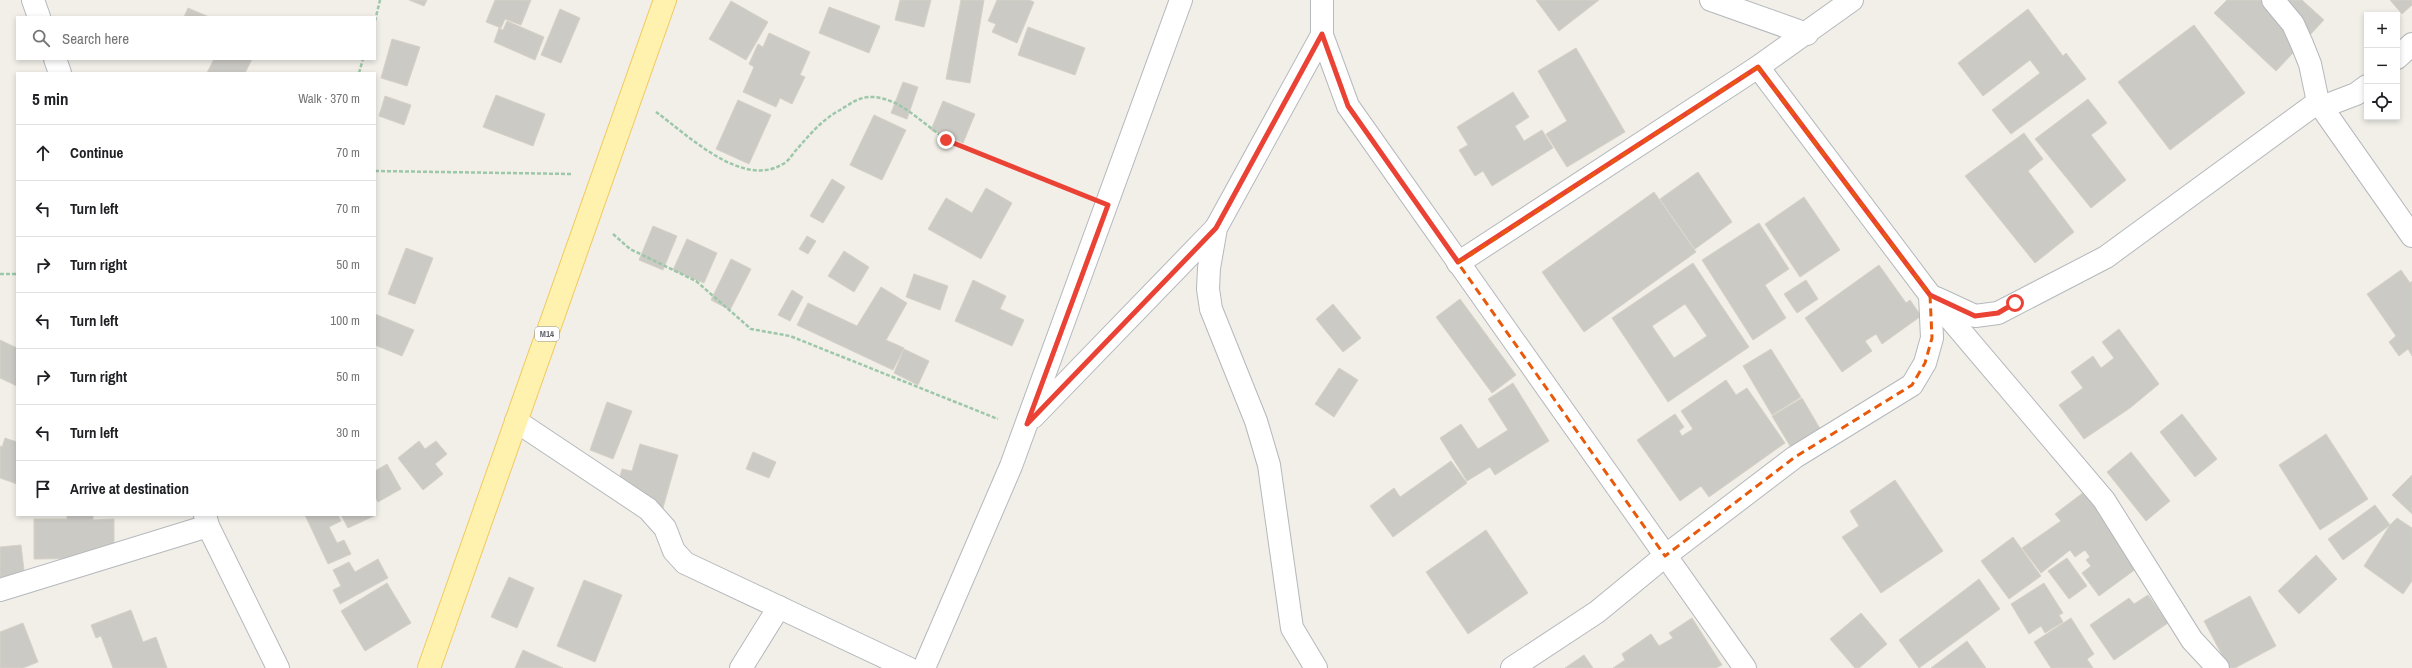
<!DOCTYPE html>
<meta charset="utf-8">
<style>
:root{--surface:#fff;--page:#f6f6f6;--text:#202124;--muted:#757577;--line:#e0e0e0}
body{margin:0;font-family:"Archivo Narrow",sans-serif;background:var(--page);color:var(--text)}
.controls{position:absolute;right:12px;top:12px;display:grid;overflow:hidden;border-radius:0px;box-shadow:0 2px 6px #0003}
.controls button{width:36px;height:36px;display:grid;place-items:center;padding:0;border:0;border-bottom:1px solid var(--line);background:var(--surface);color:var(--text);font:20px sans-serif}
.stop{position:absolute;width:12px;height:12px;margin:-9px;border:3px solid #ea4335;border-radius:50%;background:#fff}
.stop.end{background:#ea4335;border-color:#fff;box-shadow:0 1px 4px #0008}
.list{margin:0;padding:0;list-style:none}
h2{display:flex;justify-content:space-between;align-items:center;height:52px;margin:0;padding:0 16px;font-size:17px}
h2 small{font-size:13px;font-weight:400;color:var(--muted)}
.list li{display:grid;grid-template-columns:26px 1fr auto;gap:12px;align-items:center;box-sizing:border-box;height:56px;padding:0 16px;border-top:1px solid var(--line)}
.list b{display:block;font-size:15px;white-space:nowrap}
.list em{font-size:13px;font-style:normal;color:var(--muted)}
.icon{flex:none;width:22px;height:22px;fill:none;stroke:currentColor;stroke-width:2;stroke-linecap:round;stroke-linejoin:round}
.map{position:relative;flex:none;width:2412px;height:668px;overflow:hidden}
.search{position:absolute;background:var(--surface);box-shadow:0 2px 6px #0003;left:16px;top:16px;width:360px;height:44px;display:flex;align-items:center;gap:10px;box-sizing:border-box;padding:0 14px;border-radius:0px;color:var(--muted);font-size:15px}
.panel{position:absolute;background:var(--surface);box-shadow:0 2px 6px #0003;left:16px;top:72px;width:360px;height:444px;border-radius:0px}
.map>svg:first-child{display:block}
</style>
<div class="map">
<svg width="2412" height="668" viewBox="0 0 2412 668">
<rect width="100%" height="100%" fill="#f1efe8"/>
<!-- building -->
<g fill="#cccac5" stroke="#d6d1c6" fill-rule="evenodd">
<polygon points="409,0 427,0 424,6"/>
<polygon points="495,0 531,0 521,25 505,19 501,28 486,22"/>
<polygon points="900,0 931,0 924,27 895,20"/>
<polygon points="961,0 984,0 970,83 946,79"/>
<polygon points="997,0 1029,0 1034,2 1017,43 992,32 996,24 988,21"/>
<polygon points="1536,0 1599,0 1559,31"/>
<polygon points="2227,0 2302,0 2324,20 2276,71 2214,13"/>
<polygon points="2390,0 2412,0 2412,5 2402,14"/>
<polygon points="731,1 768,22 746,60 709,39"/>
<polygon points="829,7 880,26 869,53 819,33"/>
<polygon points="188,8 209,17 184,17"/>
<polygon points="560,9 580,18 561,63 541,55"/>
<polygon points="2028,9 2063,56 2066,53 2086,79 2011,134 1992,110 2040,73 2030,60 1983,96 1958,63"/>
<polygon points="507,21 544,37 535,60 494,42 499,28 503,30"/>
<polygon points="2194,25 2245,93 2170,150 2118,82"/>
<polygon points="1028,27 1085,48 1075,75 1018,55"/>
<polygon points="769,33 810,52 800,75 805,77 792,104 780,98 776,107 743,92 754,67 749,64 758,44 763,47"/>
<polygon points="392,39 420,47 407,86 381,78"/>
<polygon points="1576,48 1625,132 1567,167 1546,134 1567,121 1538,71"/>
<polygon points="214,59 252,59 245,73 207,73"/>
<polygon points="903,82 918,87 907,119 891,113"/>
<polygon points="1513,92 1529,117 1515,126 1524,141 1542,130 1553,148 1492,186 1483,171 1475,176 1459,150 1468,145 1457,127"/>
<polygon points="496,95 545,114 533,146 483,127"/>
<polygon points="385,96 411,105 404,125 379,116"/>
<polygon points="2088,99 2107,123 2091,135 2126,180 2091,208 2035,139"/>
<polygon points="738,100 771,115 749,164 716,149"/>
<polygon points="943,101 975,114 963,143 931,130"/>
<polygon points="874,115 906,130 882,180 850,165"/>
<polygon points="2024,133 2043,159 2028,171 2074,232 2035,263 1965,176"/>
<polygon points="1698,172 1732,222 1695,249 1660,199"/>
<polygon points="832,179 845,187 823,223 810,216"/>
<polygon points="986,188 1012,203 981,259 928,229 946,198 972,213"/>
<polygon points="1654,192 1696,252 1584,332 1542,272"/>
<polygon points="1804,197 1840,250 1800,277 1765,224"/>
<polygon points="1759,223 1789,269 1765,285 1786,318 1753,340 1702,260"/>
<polygon points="653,226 677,236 663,270 639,260"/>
<polygon points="807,236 816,241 808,254 799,249"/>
<polygon points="687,239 717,253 704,283 673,270"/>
<polygon points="406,248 433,258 415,304 388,294"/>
<polygon points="844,251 869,267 854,292 828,276"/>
<polygon points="731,259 751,269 730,310 711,300"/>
<path d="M1693,263L1749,347L1668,402L1612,318ZM1685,304L1707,336L1674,358L1652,326Z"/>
<polygon points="1879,265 1906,303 1910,300 1921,316 1882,344 1876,334 1865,341 1872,351 1842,372 1805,318"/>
<polygon points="2401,270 2410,283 2412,281 2412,356 2408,349 2399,356 2389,342 2396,336 2367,294"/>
<polygon points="914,274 948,286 940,310 906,297"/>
<polygon points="973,280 1006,296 1000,309 1024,320 1012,346 955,321"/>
<polygon points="1806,280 1818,299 1797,313 1784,294"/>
<polygon points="881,287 907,303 886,340 904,348 893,370 797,325 808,303 857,326"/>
<polygon points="792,290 803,297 790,321 778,315"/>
<polygon points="1460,299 1516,375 1492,393 1436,317"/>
<polygon points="1333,304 1361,338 1343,352 1316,319"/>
<polygon points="375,314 414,330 402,356 375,345"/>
<polygon points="2119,329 2159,384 2130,408 2084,439 2059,405 2083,388 2071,372 2093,356 2101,368 2114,358 2102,342"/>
<polygon points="0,340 17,348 17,386 0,378"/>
<polygon points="904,349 929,361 918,385 894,373"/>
<polygon points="1771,349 1801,397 1772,415 1743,366"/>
<polygon points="1339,368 1358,380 1334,417 1315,404"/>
<polygon points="1726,380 1736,395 1747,388 1785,443 1709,497 1701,486 1680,501 1637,440 1675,414 1684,427 1679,431 1682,436 1693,429 1681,411"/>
<polygon points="1513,383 1549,441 1495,475 1490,467 1467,481 1440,438 1461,424 1478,449 1508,430 1488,399"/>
<polygon points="1802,398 1822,432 1792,449 1772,416"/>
<polygon points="607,402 632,411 613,459 590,450"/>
<polygon points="2182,414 2217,459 2195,477 2160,432"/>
<polygon points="2326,434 2368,499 2320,530 2279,465"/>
<polygon points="5,438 17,442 17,484 0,478 0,446 2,447"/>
<polygon points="419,441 425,449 436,441 447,454 435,464 443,474 423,490 398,458"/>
<polygon points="640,444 678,455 661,515 617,488 622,469 632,471"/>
<polygon points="753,452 776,462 769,478 746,469"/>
<polygon points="2131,452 2170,501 2146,521 2107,472"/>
<polygon points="1451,461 1467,483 1393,537 1370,506 1394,488 1400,497"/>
<polygon points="387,464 401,489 378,502 375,497 375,471"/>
<polygon points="2412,475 2412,514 2392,495"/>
<polygon points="1895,480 1943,551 1881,593 1842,537 1859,526 1850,511"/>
<polygon points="2084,492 2140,566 2099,596 2082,573 2091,566 2086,560 2090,557 2085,550 2075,557 2070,550 2041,573 2022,548 2061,521 2055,514"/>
<polygon points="2375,505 2390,525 2343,560 2328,539"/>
<polygon points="375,514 376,515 348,528 341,515"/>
<polygon points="67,515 93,515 93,520 114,519 114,558 34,559 34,519 67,519"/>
<polygon points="305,515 338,515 341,521 329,527 337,543 344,540 351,554 328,564"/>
<polygon points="2397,518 2412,528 2412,581 2403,594 2364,566 2390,525"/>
<polygon points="1486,530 1528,593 1468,634 1426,572"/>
<polygon points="2013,537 2041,576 2009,599 1981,561"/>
<polygon points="21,545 25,579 0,582 0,547"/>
<polygon points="2316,555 2337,579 2299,614 2278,591"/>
<polygon points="2067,558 2087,586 2069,599 2048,571"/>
<polygon points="378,559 388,578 340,604 333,590 341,586 333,570 349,562 355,572"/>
<polygon points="509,577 534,588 517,628 491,617"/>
<polygon points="1979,579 2000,609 1919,668 1899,640"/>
<polygon points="584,580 622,595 595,662 557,646"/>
<polygon points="387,583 411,623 365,651 341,611"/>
<polygon points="2044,583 2063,613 2059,615 2063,622 2045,633 2041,626 2029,634 2011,604"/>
<polygon points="2148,595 2168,623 2114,660 2090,625 2129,598 2134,604"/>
<polygon points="2250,596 2276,646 2235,668 2229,668 2204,621"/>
<polygon points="131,610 143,642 156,637 167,668 113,668 101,636 96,638 91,625"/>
<polygon points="1861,613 1887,644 1859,668 1855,668 1830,639"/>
<polygon points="1692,618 1722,665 1716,668 1613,668 1625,660 1622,654 1651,634 1659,646 1673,638 1669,633"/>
<polygon points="2071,618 2094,654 2087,659 2093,668 2051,668 2034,642"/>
<polygon points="23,623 38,662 23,668 0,668 0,632"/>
<polygon points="1967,641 1986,668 1931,668"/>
<polygon points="523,650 563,668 515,668"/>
<polygon points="1584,655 1593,668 1565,668"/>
</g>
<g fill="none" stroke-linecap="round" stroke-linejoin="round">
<!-- street casing -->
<g stroke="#b5b8bc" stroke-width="24">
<g id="street">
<polyline points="33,0 39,17"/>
<polyline points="1322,0 1322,35 1348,106 1745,668"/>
<polyline points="1711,0 1807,34"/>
<polyline points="2273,0 2293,24 2302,44 2310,64 2318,102 2412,236"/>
<polyline points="2397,58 2412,44"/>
<polyline points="55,59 60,73"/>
<polyline points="2322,107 2356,94 2367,86"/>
<polyline points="1458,263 1758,67 1852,0"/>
<polyline points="1930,295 2104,500 2192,640 2218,668"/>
<polyline points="1936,298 1975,316 1998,313 2106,257 2318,102"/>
<polyline points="1033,417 1216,228"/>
<polyline points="516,421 648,509 665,528 674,551 685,563 908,668"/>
<polyline points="205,515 208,526 278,668"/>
<polyline points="0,590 208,526"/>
<polyline points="741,668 779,607"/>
<polyline points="924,668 1011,466 1181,0"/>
<polyline points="1316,668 1292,628 1269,465 1256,421 1211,309 1208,289 1209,268 1216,228 1322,35"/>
<polyline points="1512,668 1597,612 1665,556 1795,457 1912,385 1925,363 1932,338 1930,295 1758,67"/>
</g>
</g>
<!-- primary casing -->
<g stroke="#f2c960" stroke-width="24">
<polyline id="primary" points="429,668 665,0"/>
</g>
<!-- path -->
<g stroke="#9cc7a9" stroke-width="2.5" stroke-dasharray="4 2" stroke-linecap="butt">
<polyline points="375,21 380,0"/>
<polyline points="359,73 363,59"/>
<path d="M656,112C688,135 742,189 783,164C789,161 793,153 798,148C811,133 822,120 840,110C850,104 860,96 873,97C905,99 928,131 956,145L1079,193"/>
<polyline points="375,171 573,174"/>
<polyline points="613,234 630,249 696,281 751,329 790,336 998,419"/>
<polyline points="0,274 17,274"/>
</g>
<!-- street -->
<use href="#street" stroke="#fff" stroke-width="22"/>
<!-- primary -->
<use href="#primary" stroke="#fff2af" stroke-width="22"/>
</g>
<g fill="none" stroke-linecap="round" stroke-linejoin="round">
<!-- route -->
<polyline stroke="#ea4335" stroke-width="5" points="946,140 1108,205 1027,424 1216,228 1322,34 1348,106 1458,262 1758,67 1930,295 1975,316 1998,313 2015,303"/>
</g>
<!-- marked area -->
<path fill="none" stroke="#e8590c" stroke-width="3" stroke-dasharray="8 5" stroke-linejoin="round" d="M1758,67L1930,295L1932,338L1925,363L1912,385L1795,457L1665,556L1458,263Z"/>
<g text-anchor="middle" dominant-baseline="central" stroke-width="3" stroke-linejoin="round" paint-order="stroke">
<!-- shield labels -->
<rect fill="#fff" stroke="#8f9295" stroke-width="1" x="535" y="327" width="24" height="14" rx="3"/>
<g font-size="9" font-weight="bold" fill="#5f6368">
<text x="547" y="334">M14</text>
</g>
</g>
</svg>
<div class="controls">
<button>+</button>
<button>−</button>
<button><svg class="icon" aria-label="locate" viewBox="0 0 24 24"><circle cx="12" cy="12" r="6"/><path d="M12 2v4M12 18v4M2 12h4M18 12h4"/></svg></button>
</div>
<div class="stop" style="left:2015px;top:303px"></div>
<div class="stop end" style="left:946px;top:140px"></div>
<div class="search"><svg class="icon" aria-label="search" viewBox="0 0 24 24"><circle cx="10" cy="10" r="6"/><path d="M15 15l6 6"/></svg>Search here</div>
<section class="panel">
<h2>5 min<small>Walk · 370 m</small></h2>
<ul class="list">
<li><svg class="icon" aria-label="ahead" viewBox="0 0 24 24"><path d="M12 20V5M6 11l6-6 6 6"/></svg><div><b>Continue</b></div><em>70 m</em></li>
<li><svg class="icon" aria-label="left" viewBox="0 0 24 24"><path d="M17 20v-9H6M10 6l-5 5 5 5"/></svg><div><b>Turn left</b></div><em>70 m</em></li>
<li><svg class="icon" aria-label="right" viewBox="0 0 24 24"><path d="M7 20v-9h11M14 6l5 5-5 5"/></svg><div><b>Turn right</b></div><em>50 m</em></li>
<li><svg class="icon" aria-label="left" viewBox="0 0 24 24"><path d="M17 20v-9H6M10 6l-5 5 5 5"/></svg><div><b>Turn left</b></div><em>100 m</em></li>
<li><svg class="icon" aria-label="right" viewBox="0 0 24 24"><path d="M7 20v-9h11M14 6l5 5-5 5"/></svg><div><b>Turn right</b></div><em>50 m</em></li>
<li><svg class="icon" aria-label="left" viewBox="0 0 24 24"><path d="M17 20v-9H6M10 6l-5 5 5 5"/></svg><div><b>Turn left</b></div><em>30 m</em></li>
<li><svg class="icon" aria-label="arrive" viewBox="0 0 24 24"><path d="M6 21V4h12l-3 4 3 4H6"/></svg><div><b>Arrive at destination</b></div></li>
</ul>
</section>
</div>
